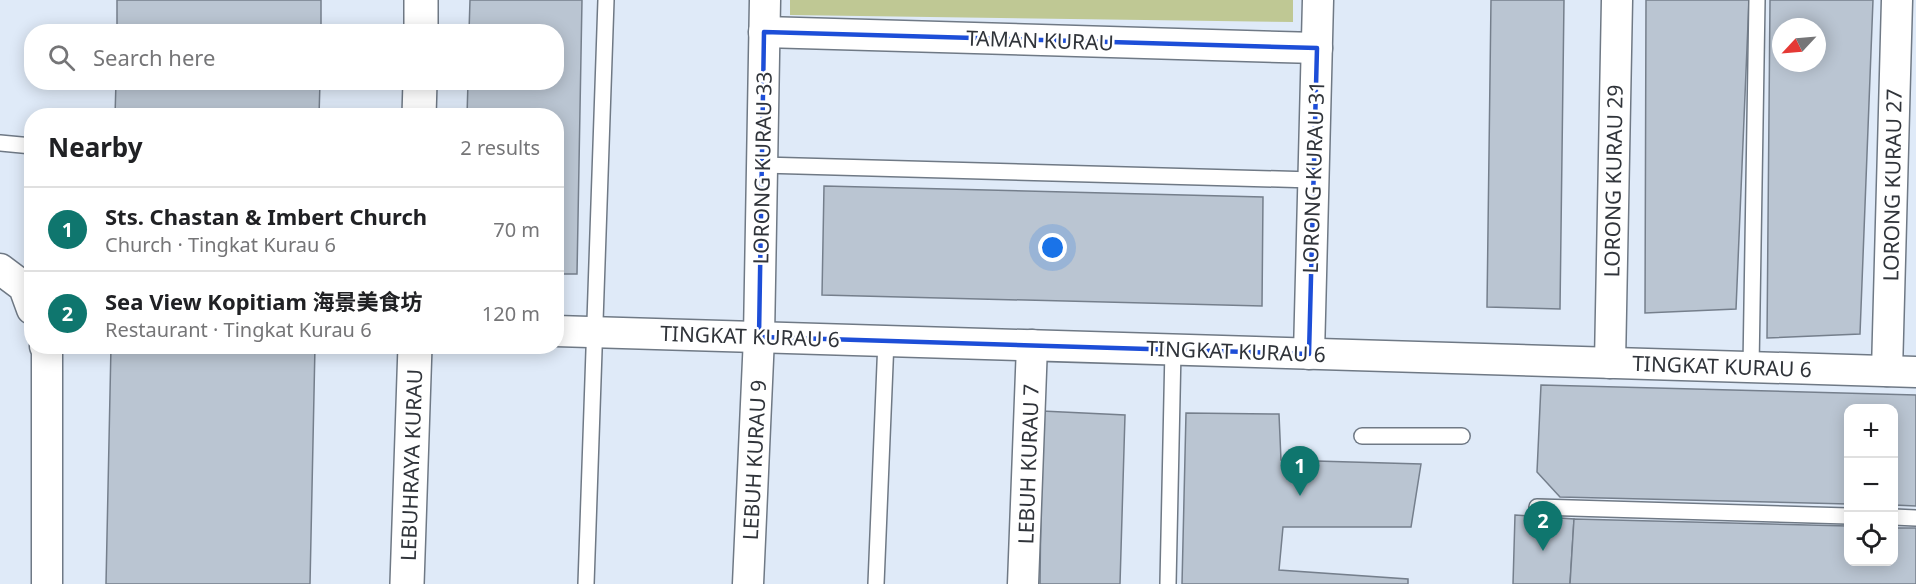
<!DOCTYPE html>
<meta charset="utf-8">
<style>
:root{--surface:#fff;--page:#f6f6f6;--text:#202124;--muted:#757577;--line:#e0e0e0;--accent:#0f766e}
body{margin:0;font-family:"Noto Sans","Noto Sans SC",sans-serif;background:var(--page);color:var(--text)}
.controls{position:absolute;right:18px;bottom:18px;display:grid;overflow:hidden;border-radius:12px;box-shadow:0 3px 15px #0003}
.controls button{width:54px;height:54px;display:grid;place-items:center;padding:0;border:0;border-bottom:2px solid var(--line);background:var(--surface);color:var(--text);font:30px sans-serif}
.compass{position:absolute;left:1772px;top:18px;width:54px;height:54px;border-radius:50%;background:var(--surface);box-shadow:0 3px 15px #0003;rotate:244deg}
.you{position:absolute;left:1053px;top:248px;width:21px;height:21px;margin:-15px;border:4px solid #fff;border-radius:50%;background:#1a73e8;box-shadow:0 0 0 9px #1a73e833}
.badge{display:grid;place-items:center;width:39px;height:39px;border-radius:50%;background:var(--accent);color:#fff;font-size:20px;font-weight:700}
.pin{position:absolute;translate:-50% -50px;filter:drop-shadow(0 2px 3px #0008)}
.pin::after{content:'';position:absolute;top:32px;width:21px;height:18px;background:inherit;clip-path:polygon(0 0,100% 0,50% 100%)}
.list{margin:0;padding:0;list-style:none}
h2{display:flex;justify-content:space-between;align-items:center;height:78px;margin:0;padding:0 24px;font-size:26px}
h2 small{font-size:20px;font-weight:400;color:var(--muted)}
.list li{display:grid;grid-template-columns:39px 1fr auto;gap:18px;align-items:center;box-sizing:border-box;height:84px;padding:0 24px;border-top:2px solid var(--line)}
.list b{display:block;font-size:22px;white-space:nowrap}
.list p{margin:0;font-size:20px;white-space:nowrap;color:var(--muted)}
.list em{font-size:20px;font-style:normal;color:var(--muted)}
.icon{flex:none;width:33px;height:33px;fill:none;stroke:currentColor;stroke-width:2;stroke-linecap:round;stroke-linejoin:round}
.map{position:relative;flex:none;width:1916px;height:584px;overflow:hidden}
.search{position:absolute;background:var(--surface);box-shadow:0 3px 15px #0003;left:24px;top:24px;width:540px;height:66px;display:flex;align-items:center;gap:15px;box-sizing:border-box;padding:0 21px;border-radius:24px;color:var(--muted);font-size:22px}
.panel{position:absolute;background:var(--surface);box-shadow:0 3px 15px #0003;left:24px;top:108px;width:540px;height:246px;border-radius:24px}
.map>svg:first-child{display:block}
</style>
<div class="map">
<svg width="1916" height="584" viewBox="0 0 1916 584">
<rect width="100%" height="100%" fill="#dfeaf8"/>
<!-- green -->
<polygon fill="#bfc894" points="790,0 1293,0 1293,22 790,15"/>
<!-- building -->
<g fill="#bac5d2" stroke="#757f8c" stroke-width="1.5" fill-rule="evenodd">
<rect x="117" y="0" width="204" height="32"/>
<polygon points="470,0 582,0 577,274 556,274 556,116 467,116 468,82 556,82 556,32 469,32"/>
<polygon points="1491,0 1564,0 1560,309 1487,307"/>
<polygon points="1646,0 1749,0 1736,309 1645,313"/>
<path d="M1770,0H1873L1860,334L1767,338ZM1781,27H1817V63H1781Z"/>
<polygon points="116,82 320,82 319,116 115,116"/>
<polygon points="824,186 1263,197 1262,306 822,295"/>
<polygon points="111,346 315,346 310,584 106,584"/>
<polygon points="1541,385 1916,395 1916,506 1894,505 1894,408 1848,408 1848,504 1560,497 1537,472"/>
<polygon points="1042,411 1125,415 1120,584 1040,584"/>
<polygon points="1186,413 1279,414 1281,460 1421,464 1411,527 1283,527 1279,570 1408,579 1408,584 1182,584"/>
<polygon points="1515,515 1574,519 1570,584 1513,584"/>
<polygon points="1574,519 1848,526 1848,562 1894,562 1894,528 1916,528 1916,584 1570,584"/>
</g>
<g fill="none" stroke-linecap="round" stroke-linejoin="round">
<!-- service casing -->
<g stroke="#6f7985" stroke-width="18">
<g id="service">
<polyline points="0,143 32,146"/>
<polyline points="762,165 1313,180"/>
<polyline points="1751,367 1757,0"/>
<polyline points="1362,436 1462,436"/>
<polyline points="1537,507 1848,516"/>
<polyline points="1894,517 1916,518"/>
<polyline points="586,584 606,0"/>
<polyline points="876,584 886,340"/>
<polyline points="1168,584 1173,349"/>
</g>
</g>
<!-- minor casing -->
<g stroke="#6f7985" stroke-width="33">
<g id="minor">
<polyline points="764,32 1317,48"/>
<polyline points="0,269 24,287 32,309"/>
<polyline points="556,331 1916,372"/>
<polyline points="45,346 47,351 47,584"/>
<polyline points="1309,354 1318,0"/>
<polyline points="1610,363 1617,0"/>
<polyline points="1887,371 1897,0"/>
<polyline points="748,584 759,337 765,0"/>
<polyline points="1023,584 1032,345"/>
</g>
</g>
<!-- tertiary casing -->
<g stroke="#6f7985" stroke-width="36">
<g id="tertiary">
<polyline points="421,32 421,0"/>
<polyline points="419,116 420,82"/>
<polyline points="407,584 415,346"/>
</g>
</g>
<!-- service -->
<use href="#service" stroke="#fff" stroke-width="15"/>
<!-- minor -->
<use href="#minor" stroke="#fff" stroke-width="30"/>
<!-- tertiary -->
<use href="#tertiary" stroke="#fff" stroke-width="33"/>
</g>
<!-- marked area -->
<path fill="none" stroke="#1d4ed8" stroke-width="4.5" stroke-linejoin="round" d="M764,32L1317,48L1309,354L759,337Z"/>
<g text-anchor="middle" dominant-baseline="central" stroke-width="5" stroke-linejoin="round" paint-order="stroke">
<!-- street labels -->
<g font-size="21" fill="#30343a" stroke="#fff">
<text transform="translate(1040 40) rotate(2)">TAMAN KURAU</text>
<text transform="translate(762 168) rotate(-89)">LORONG KURAU 33</text>
<text transform="translate(1313 177) rotate(-88)">LORONG KURAU 31</text>
<text transform="translate(1613 181) rotate(-89)">LORONG KURAU 29</text>
<text transform="translate(1892 185) rotate(-89)">LORONG KURAU 27</text>
<text transform="translate(750 336) rotate(2)">TINGKAT KURAU 6</text>
<text transform="translate(1236 351) rotate(2)">TINGKAT KURAU 6</text>
<text transform="translate(1722 366) rotate(2)">TINGKAT KURAU 6</text>
<text transform="translate(754 460) rotate(-87)">LEBUH KURAU 9</text>
<text transform="translate(1028 464) rotate(-88)">LEBUH KURAU 7</text>
<text transform="translate(411 465) rotate(-88)">LEBUHRAYA KURAU</text>
</g>
</g>
</svg>
<div class="controls">
<button>+</button>
<button>−</button>
<button><svg class="icon" aria-label="locate" viewBox="0 0 24 24"><circle cx="12" cy="12" r="6"/><path d="M12 2v4M12 18v4M2 12h4M18 12h4"/></svg></button>
</div>
<svg class="compass" viewBox="-18 -18 36 36"><path d="M0-13l5 13h-10z" fill="#e53935"/><path d="M0 13l5-13h-10z" fill="#757577"/></svg>
<div class="you"></div>
<div class="pin badge" style="left:1300px;top:496px">1</div>
<div class="pin badge" style="left:1543px;top:551px">2</div>
<div class="search"><svg class="icon" aria-label="search" viewBox="0 0 24 24"><circle cx="10" cy="10" r="6"/><path d="M15 15l6 6"/></svg>Search here</div>
<section class="panel">
<h2>Nearby<small>2 results</small></h2>
<ul class="list">
<li><span class="badge">1</span><div><b>Sts. Chastan &amp; Imbert Church</b><p>Church · Tingkat Kurau 6</p></div><em>70 m</em></li>
<li><span class="badge">2</span><div><b>Sea View Kopitiam 海景美食坊</b><p>Restaurant · Tingkat Kurau 6</p></div><em>120 m</em></li>
</ul>
</section>
</div>
